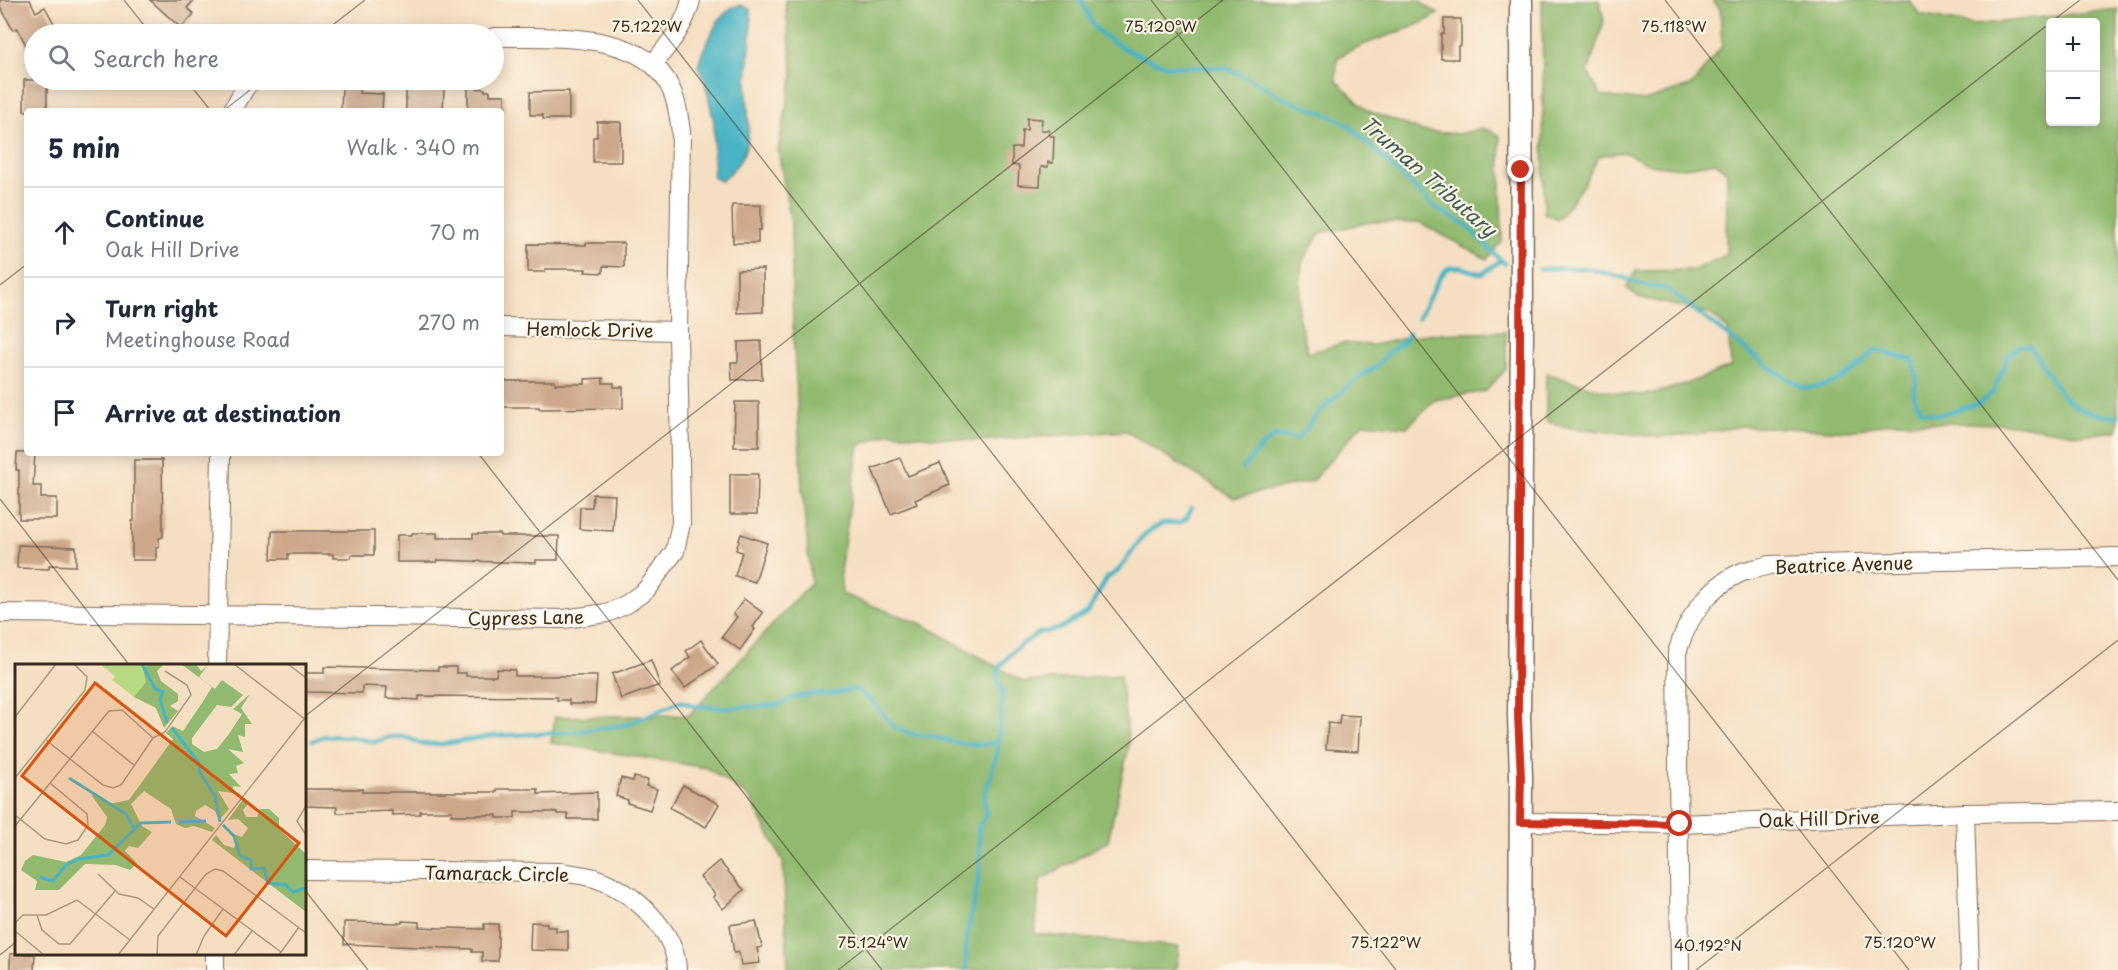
<!DOCTYPE html>
<meta charset="utf-8">
<style>
:root{--surface:#fff;--page:#f6f6f7;--text:#1f2937;--muted:#747a83;--line:#e0e1e3}
body{margin:0;font-family:"Playpen Sans",sans-serif;background:var(--page);color:var(--text)}
.controls{position:absolute;right:18px;top:18px;display:grid;overflow:hidden;border-radius:6px;box-shadow:0 3px 15px #0003}
.controls button{width:54px;height:54px;display:grid;place-items:center;padding:0;border:0;border-bottom:2px solid var(--line);background:var(--surface);color:var(--text);font:30px sans-serif}
.stop{position:absolute;width:18px;height:18px;margin:-14px;border:4px solid #c8321e;border-radius:50%;background:#fff}
.stop.end{background:#c8321e;border-color:#fff;box-shadow:0 2px 6px #0008}
.list{margin:0;padding:0;list-style:none}
h2{display:flex;justify-content:space-between;align-items:center;height:78px;margin:0;padding:0 24px;font-size:26px}
h2 small{font-size:20px;font-weight:400;color:var(--muted)}
.list li{display:grid;grid-template-columns:39px 1fr auto;gap:18px;align-items:center;box-sizing:border-box;height:90px;padding:0 24px;border-top:2px solid var(--line)}
.list b{display:block;font-size:22px;white-space:nowrap}
.list p{margin:0;font-size:20px;white-space:nowrap;color:var(--muted)}
.list em{font-size:20px;font-style:normal;color:var(--muted)}
.icon{flex:none;width:33px;height:33px;fill:none;stroke:currentColor;stroke-width:2;stroke-linecap:round;stroke-linejoin:round}
.map{position:relative;flex:none;width:2118px;height:970px;overflow:hidden}
.search{position:absolute;background:var(--surface);box-shadow:0 3px 15px #0003;left:24px;top:24px;width:480px;height:66px;display:flex;align-items:center;gap:15px;box-sizing:border-box;padding:0 21px;border-radius:33px;color:var(--muted);font-size:22px}
.panel{position:absolute;background:var(--surface);box-shadow:0 3px 15px #0003;left:24px;top:108px;width:480px;height:348px;border-radius:6px}
.map>svg:first-child{display:block}
</style>
<div class="map">
<svg width="2118" height="970" viewBox="0 0 2118 970">
<rect width="100%" height="100%" fill="#fcf5e5"/>
<filter id="ink" filterUnits="userSpaceOnUse"><feTurbulence type="fractalNoise" baseFrequency=".0167" numOctaves="2"/><feDisplacementMap in="SourceGraphic" scale="12" xChannelSelector="R" yChannelSelector="G"/><feConvolveMatrix kernelMatrix="1 2 1 2 8 2 1 2 1" color-interpolation-filters="sRGB"/></filter>
<filter id="wash" filterUnits="userSpaceOnUse"><feTurbulence type="fractalNoise" baseFrequency=".008" numOctaves="4" result="noise"/><feDisplacementMap in="SourceGraphic" scale="24" xChannelSelector="R" yChannelSelector="G"/><feGaussianBlur stdDeviation="1.35" result="paint"/><feColorMatrix in="noise" values="0 0 0 0 0 0 0 0 0 0 0 0 0 0 0 0 0 1.4 0 .05"/><feComposite in="paint" operator="in"/></filter>
<g filter="url(#wash)">
<rect width="100%" height="100%" fill="#f5dfc2"/>
<!-- forest -->
<g fill="#91b96f" stroke="#667246" stroke-width="1.5" fill-rule="evenodd">
<path d="M785,0H1418L1438,14C1406,34 1369,38 1337,58L1336,80L1366,110L1422,131L1459,134L1482,128L1492,131L1500,136L1502,241L1487,259L1420,223L1371,222L1320,233L1302,262L1298,316L1308,353L1343,343L1373,345L1424,334L1506,332V369L1486,391L1435,400L1407,427L1363,423L1312,481L1234,498L1126,431L975,441L891,433L859,445L840,571L842,594L922,624L1024,682L1120,675L1129,745L1108,841L1040,880L1035,934L1179,947L1176,970H788L783,861L750,798L707,768L551,743L555,717L689,715L811,583L802,487L793,330L791,223L778,150L793,74Z"/>
<path d="M1542,0H1599L1604,21L1588,72L1601,96L1645,101L1692,85L1722,46L1720,9L1712,0H1909L1920,15L1973,25L2118,9V431L2081,435L2014,424L1892,422L1851,431L1741,426L1704,433L1659,437L1563,427L1546,421V373C1577,383 1608,394 1642,395C1658,395 1714,374 1731,366L1728,329L1710,314L1638,297L1626,287L1636,271L1694,270L1726,255L1727,172L1715,162L1681,168L1648,164L1624,152L1599,156C1588,179 1575,199 1558,219L1544,213ZM2050,22H2096V122H2050Z"/>
</g>
<!-- water -->
<path fill="#47b3c4" stroke="#416e71" stroke-width="1.5" d="M741,5L751,10C753,37 747,62 747,89C747,112 753,135 742,157C738,166 728,175 721,181L713,178L714,122L705,82L698,66L701,55L718,21L731,8Z"/>
<g fill="none" stroke-linecap="round" stroke-linejoin="round">
<!-- stream -->
<g stroke="#47b3c4" stroke-width="4.5">
<polyline points="1078,0 1083,3 1093,26 1105,37 1129,51 1167,66 1225,68 1247,77 1285,99 1322,112 1347,124 1437,209 1465,224 1505,264"/>
<path d="M1539,269L1586,268L1625,278L1642,285L1666,288L1763,363L1803,388L1822,386L1839,380L1858,367L1874,350L1913,360L1917,379L1913,395L1922,411L1939,415L1980,403L1994,391L2008,356L2020,345L2030,346C2058,386 2062,416 2118,416"/>
<polyline points="1418,318 1440,277 1448,268 1460,267 1482,274 1501,260"/>
<polyline points="1242,469 1260,448 1275,436 1298,439 1317,414 1345,389 1363,374 1375,368 1387,354 1405,340 1409,333"/>
<polyline points="312,741 324,736 351,737 375,742 389,737 407,737 421,744 444,744 492,736 575,732 629,724 680,701 695,706 727,708 779,705 796,697 814,694 831,694 856,689 873,702 894,727 915,735 932,736 957,743 983,745 997,741"/>
<polyline points="966,970 966,940 979,877 980,842 978,828 984,820 986,812 984,797 997,754 1003,692 997,678 1000,666 1014,650 1038,633 1059,629 1088,612 1107,578 1118,571 1145,534 1163,523 1180,523 1187,518 1191,508"/>
</g>
</g>
<g id="blocks">
<!-- building -->
<g fill="#cda78a">
<polygon points="0,0 30,0 36,12 45,7 57,29 48,34 34,34 34,60 17,28 13,30 0,6"/>
<polygon points="150,0 194,0 187,8 194,14 181,28"/>
<polygon points="1444,19 1461,19 1461,45 1458,46 1458,59 1441,59 1441,34 1444,34"/>
<rect x="24" y="80" width="23" height="31"/>
<polygon points="342,86 360,87 359,93 383,94 382,111 341,111"/>
<polygon points="406,88 444,89 443,111 406,111"/>
<polygon points="468,88 485,89 485,91 490,91 490,95 505,95 505,111 468,111"/>
<polygon points="569,91 569,119 543,119 543,115 530,115 530,92"/>
<polygon points="1027,118 1042,119 1041,130 1049,130 1049,136 1054,136 1053,163 1048,162 1048,167 1041,167 1040,186 1018,185 1019,166 1012,165 1012,148 1021,148 1022,130 1027,130"/>
<polygon points="597,122 621,122 621,162 593,162 593,137 597,137"/>
<polygon points="732,205 761,205 761,230 758,230 758,243 733,243"/>
<polygon points="586,243 624,243 624,267 603,266 603,273 585,272 586,269 545,269 545,272 528,272 528,244 586,245"/>
<polygon points="763,269 763,312 737,313 737,270"/>
<polygon points="761,341 762,379 732,380 731,362 738,362 738,342"/>
<polygon points="603,378 603,383 614,383 614,387 623,387 623,408 539,409 539,407 501,407 501,381 555,381 555,384 585,384 585,379"/>
<polygon points="735,402 759,402 759,447 734,447"/>
<polygon points="17,453 35,453 33,486 41,486 41,498 57,498 57,519 19,519 19,470 16,470"/>
<polygon points="900,458 908,476 940,463 950,485 915,500 917,504 891,514 872,469"/>
<polygon points="134,460 162,460 163,537 159,538 159,547 156,547 156,560 132,560 132,521 134,521"/>
<polygon points="730,474 758,474 757,514 730,514"/>
<polygon points="593,494 615,495 613,531 579,529 580,507 592,507"/>
<polygon points="272,531 374,531 374,555 351,555 351,558 333,558 333,554 288,554 288,559 271,559"/>
<polygon points="412,533 437,533 437,538 473,538 473,534 500,534 500,536 559,536 558,560 536,560 536,563 437,560 437,562 397,562 397,535 412,535"/>
<polygon points="741,534 767,543 755,582 735,576 742,552 736,550"/>
<polygon points="18,545 76,547 76,566 49,565 49,569 17,568"/>
<polygon points="744,599 763,613 753,627 755,629 740,650 722,637 737,617 733,614"/>
<polygon points="701,640 718,664 685,688 672,671 690,657 686,651"/>
<polygon points="651,660 660,685 621,699 612,674"/>
<polygon points="324,667 438,670 438,667 456,667 456,673 466,673 466,676 496,676 497,669 515,670 515,676 597,676 595,704 569,704 569,700 557,700 557,697 419,696 419,700 386,698 387,687 362,686 362,693 304,692 304,673 324,673"/>
<polygon points="1340,715 1360,716 1358,751 1326,749 1328,723 1339,724"/>
<polygon points="634,777 648,780 646,786 657,789 650,810 627,803 628,800 616,796 621,778 633,781"/>
<polygon points="683,785 719,804 706,827 670,808"/>
<polygon points="304,789 362,789 362,792 497,792 497,789 538,789 538,794 597,792 597,819 568,819 568,814 557,814 557,812 515,812 515,818 497,818 497,815 451,815 452,811 420,811 420,814 392,815 392,811 337,813 337,807 304,806"/>
<polygon points="719,861 744,890 723,909 713,897 715,894 700,877"/>
<polygon points="402,921 419,922 419,927 442,928 484,929 484,924 498,924 498,961 482,961 482,952 472,952 472,949 344,944 344,922 402,923"/>
<polygon points="756,921 762,947 757,948 760,963 741,965 739,952 734,953 730,925"/>
<polygon points="531,922 547,923 547,927 556,927 556,931 568,931 568,951 530,950"/>
<polygon points="10,954 35,954 34,970 10,970"/>
</g>
</g>
</g>
<g filter="url(#ink)">
<use href="#blocks" fill-opacity="0" stroke="#7c6957" stroke-width="1.5"/>
<g fill="none" stroke-linecap="round" stroke-linejoin="round">
<!-- minor casing -->
<g stroke="#7c6957" stroke-width="20">
<g id="minor">
<path d="M653,64C670,43 685,26 691,0"/>
<polyline points="232,111 245,88 252,80"/>
<polyline points="501,327 678,331"/>
<path d="M0,613L564,619L607,613L627,604L646,590L675,551L681,523L678,331L681,132C679,117 677,101 670,87C643,29 547,38 494,37"/>
<polyline points="217,666 221,453"/>
<polyline points="1965,813 1970,970"/>
<polyline points="1520,822 1679,824 1965,813 2118,811"/>
<path d="M304,870L560,872C572,874 585,875 597,879C632,891 676,930 677,970"/>
<polyline points="215,970 215,954"/>
<path d="M1680,970L1677,653C1687,618 1708,587 1742,572C1751,569 1761,568 1769,565L2118,557"/>
</g>
</g>
<!-- tertiary casing -->
<g stroke="#7c6957" stroke-width="25">
<polyline id="tertiary" points="1520,970 1521,777 1519,716 1522,325 1521,0"/>
</g>
<!-- minor -->
<use href="#minor" stroke="#fff" stroke-width="18"/>
<!-- tertiary -->
<use href="#tertiary" stroke="#fff" stroke-width="22"/>
</g>
</g>
<g fill="none" stroke-linecap="round" stroke-linejoin="round" filter="url(#ink)">
<!-- route -->
<polyline stroke="#c8321e" stroke-width="8" points="1521,170 1518,716 1521,777 1520,822 1680,824"/>
</g>
<!-- ticks -->
<path fill="none" stroke="#3b2a1e" stroke-width="1.5" stroke-opacity="0.45" d="M124,0L151,34M638,0L1396,970M1151,0L1909,970M1665,0L2118,580M2051,22L2080,0M321,34L365,0M186,80L211,111M223,111L263,80M0,285L27,264M478,453L882,970M0,499L130,666M304,717L1223,0M304,889L368,970M0,955L16,942M838,970L2050,23M1696,970L2118,640"/>
<g text-anchor="middle" dominant-baseline="central" stroke-width="4.5" stroke-linejoin="round" paint-order="stroke">
<!-- street labels -->
<g font-size="18" fill="#3b2a1e" stroke="#fcf5e5">
<text transform="translate(590 329) rotate(1)">Hemlock Drive</text>
<text transform="translate(1844 564) rotate(-2)">Beatrice Avenue</text>
<text transform="translate(526 617) rotate(-1)">Cypress Lane</text>
<text transform="translate(1819 818) rotate(-2)">Oak Hill Drive</text>
<text transform="translate(497 873) rotate(1)">Tamarack Circle</text>
</g>
<!-- water labels -->
<g font-size="20" font-style="italic" fill="#3f5a58" stroke="#fcf5e5">
<text transform="translate(1429 176) rotate(41)">Truman Tributary</text>
</g>
</g>
<!-- overview -->
<g transform="translate(15 664)">
<rect width="291" height="291" fill="#f5dfc2"/>
<path d="M85,0H147L122,35L97,16L100,12Z" fill="#b7d981"/>
<path d="M135,0H149L142,7L146,17L163,30V37L155,42L163,47L149,64L141,44L119,33L131,18L128,4ZM166,0H181L186,7L192,2L184,13L200,25L207,16L228,31L216,43L202,41L177,74V80L189,88L202,85L214,70L227,50L218,45L235,30L226,44L237,60H230V73L223,71L228,88L213,85L229,99L221,102L223,109L214,110L226,123L218,122V129L203,127L214,145L204,156L200,147L190,141L181,147L180,152L200,164L197,168L179,162L170,164L161,160L156,145L129,127L116,140L127,162L137,168L123,184L114,182L110,187L122,199L115,206L101,201L70,200L44,226H20L22,217L6,206L10,197L18,191L51,198L66,191L90,161L92,153L77,132L79,130L93,140L114,136L158,75L151,69L157,62L168,67L187,39L197,23ZM229,134L234,139L228,146L231,153H242L245,145H254L264,154V165L291,190V248L197,176L201,171L209,181L219,184L221,178L215,169L227,173L233,164L223,155L213,156Z" fill="#91b96f"/>
<path fill="none" stroke="#47b3c4" stroke-width="3" d="M127,0L140,25L148,28L145,35L152,59M157,64L184,99L185,109L200,132L205,158M54,114L111,150L120,166M164,158L191,157M208,161L219,172L225,192L236,196V205L249,204L253,219L271,221L278,228L291,224M25,213L38,217L51,201L64,195L93,191L126,159L156,158"/>
<path fill="none" stroke="#ab9780" stroke-width="1.5" d="M219,0L291,56M273,0L291,14M0,53L41,0M77,67L120,102M138,74L150,68L176,31L172,21L150,7M31,76L88,121L98,124L106,121L138,74M0,114L70,26L72,13L59,0M291,142L282,157L291,171M0,151L30,175L51,180L63,176L73,161L72,150L35,119M0,162L94,47L107,46L138,74M83,210L104,230L123,234L139,245M165,213L266,288M22,251L27,266L44,280H55L100,227M0,259L8,251H31L62,236L115,276M0,267L29,291M103,291L289,55M142,291L143,272L191,210L200,205L208,207L291,269M181,291L189,272L208,245M219,291L237,267M264,291L284,263"/>
<path fill="#d7540e" fill-opacity="0.15" stroke="#d7540e" stroke-width="3" d="M80,19L284,179L211,272L7,112Z"/>
<rect width="291" height="291" fill="none" stroke="#3b2a1e" stroke-width="3"/>
</g>
<g font-size="15" text-anchor="middle" fill="#3b2a1e" stroke="#fcf5e5" stroke-width="4.5" stroke-linejoin="round" paint-order="stroke">
<text x="647" y="32">75.122°W</text>
<text x="1161" y="32">75.120°W</text>
<text x="1674" y="32">75.118°W</text>
<text x="873" y="948">75.124°W</text>
<text x="1386" y="948">75.122°W</text>
<text x="1900" y="948">75.120°W</text>
<text x="1708" y="951">40.192°N</text>
</g>
</svg>
<div class="controls">
<button>+</button>
<button>−</button>
</div>
<div class="stop" style="left:1680px;top:824px"></div>
<div class="stop end" style="left:1521px;top:170px"></div>
<div class="search"><svg class="icon" aria-label="search" viewBox="0 0 24 24"><circle cx="10" cy="10" r="6"/><path d="M15 15l6 6"/></svg>Search here</div>
<section class="panel">
<h2>5 min<small>Walk · 340 m</small></h2>
<ul class="list">
<li><svg class="icon" aria-label="ahead" viewBox="0 0 24 24"><path d="M12 20V5M6 11l6-6 6 6"/></svg><div><b>Continue</b><p>Oak Hill Drive</p></div><em>70 m</em></li>
<li><svg class="icon" aria-label="right" viewBox="0 0 24 24"><path d="M7 20v-9h11M14 6l5 5-5 5"/></svg><div><b>Turn right</b><p>Meetinghouse Road</p></div><em>270 m</em></li>
<li><svg class="icon" aria-label="arrive" viewBox="0 0 24 24"><path d="M6 21V4h12l-3 4 3 4H6"/></svg><div><b>Arrive at destination</b></div></li>
</ul>
</section>
</div>
